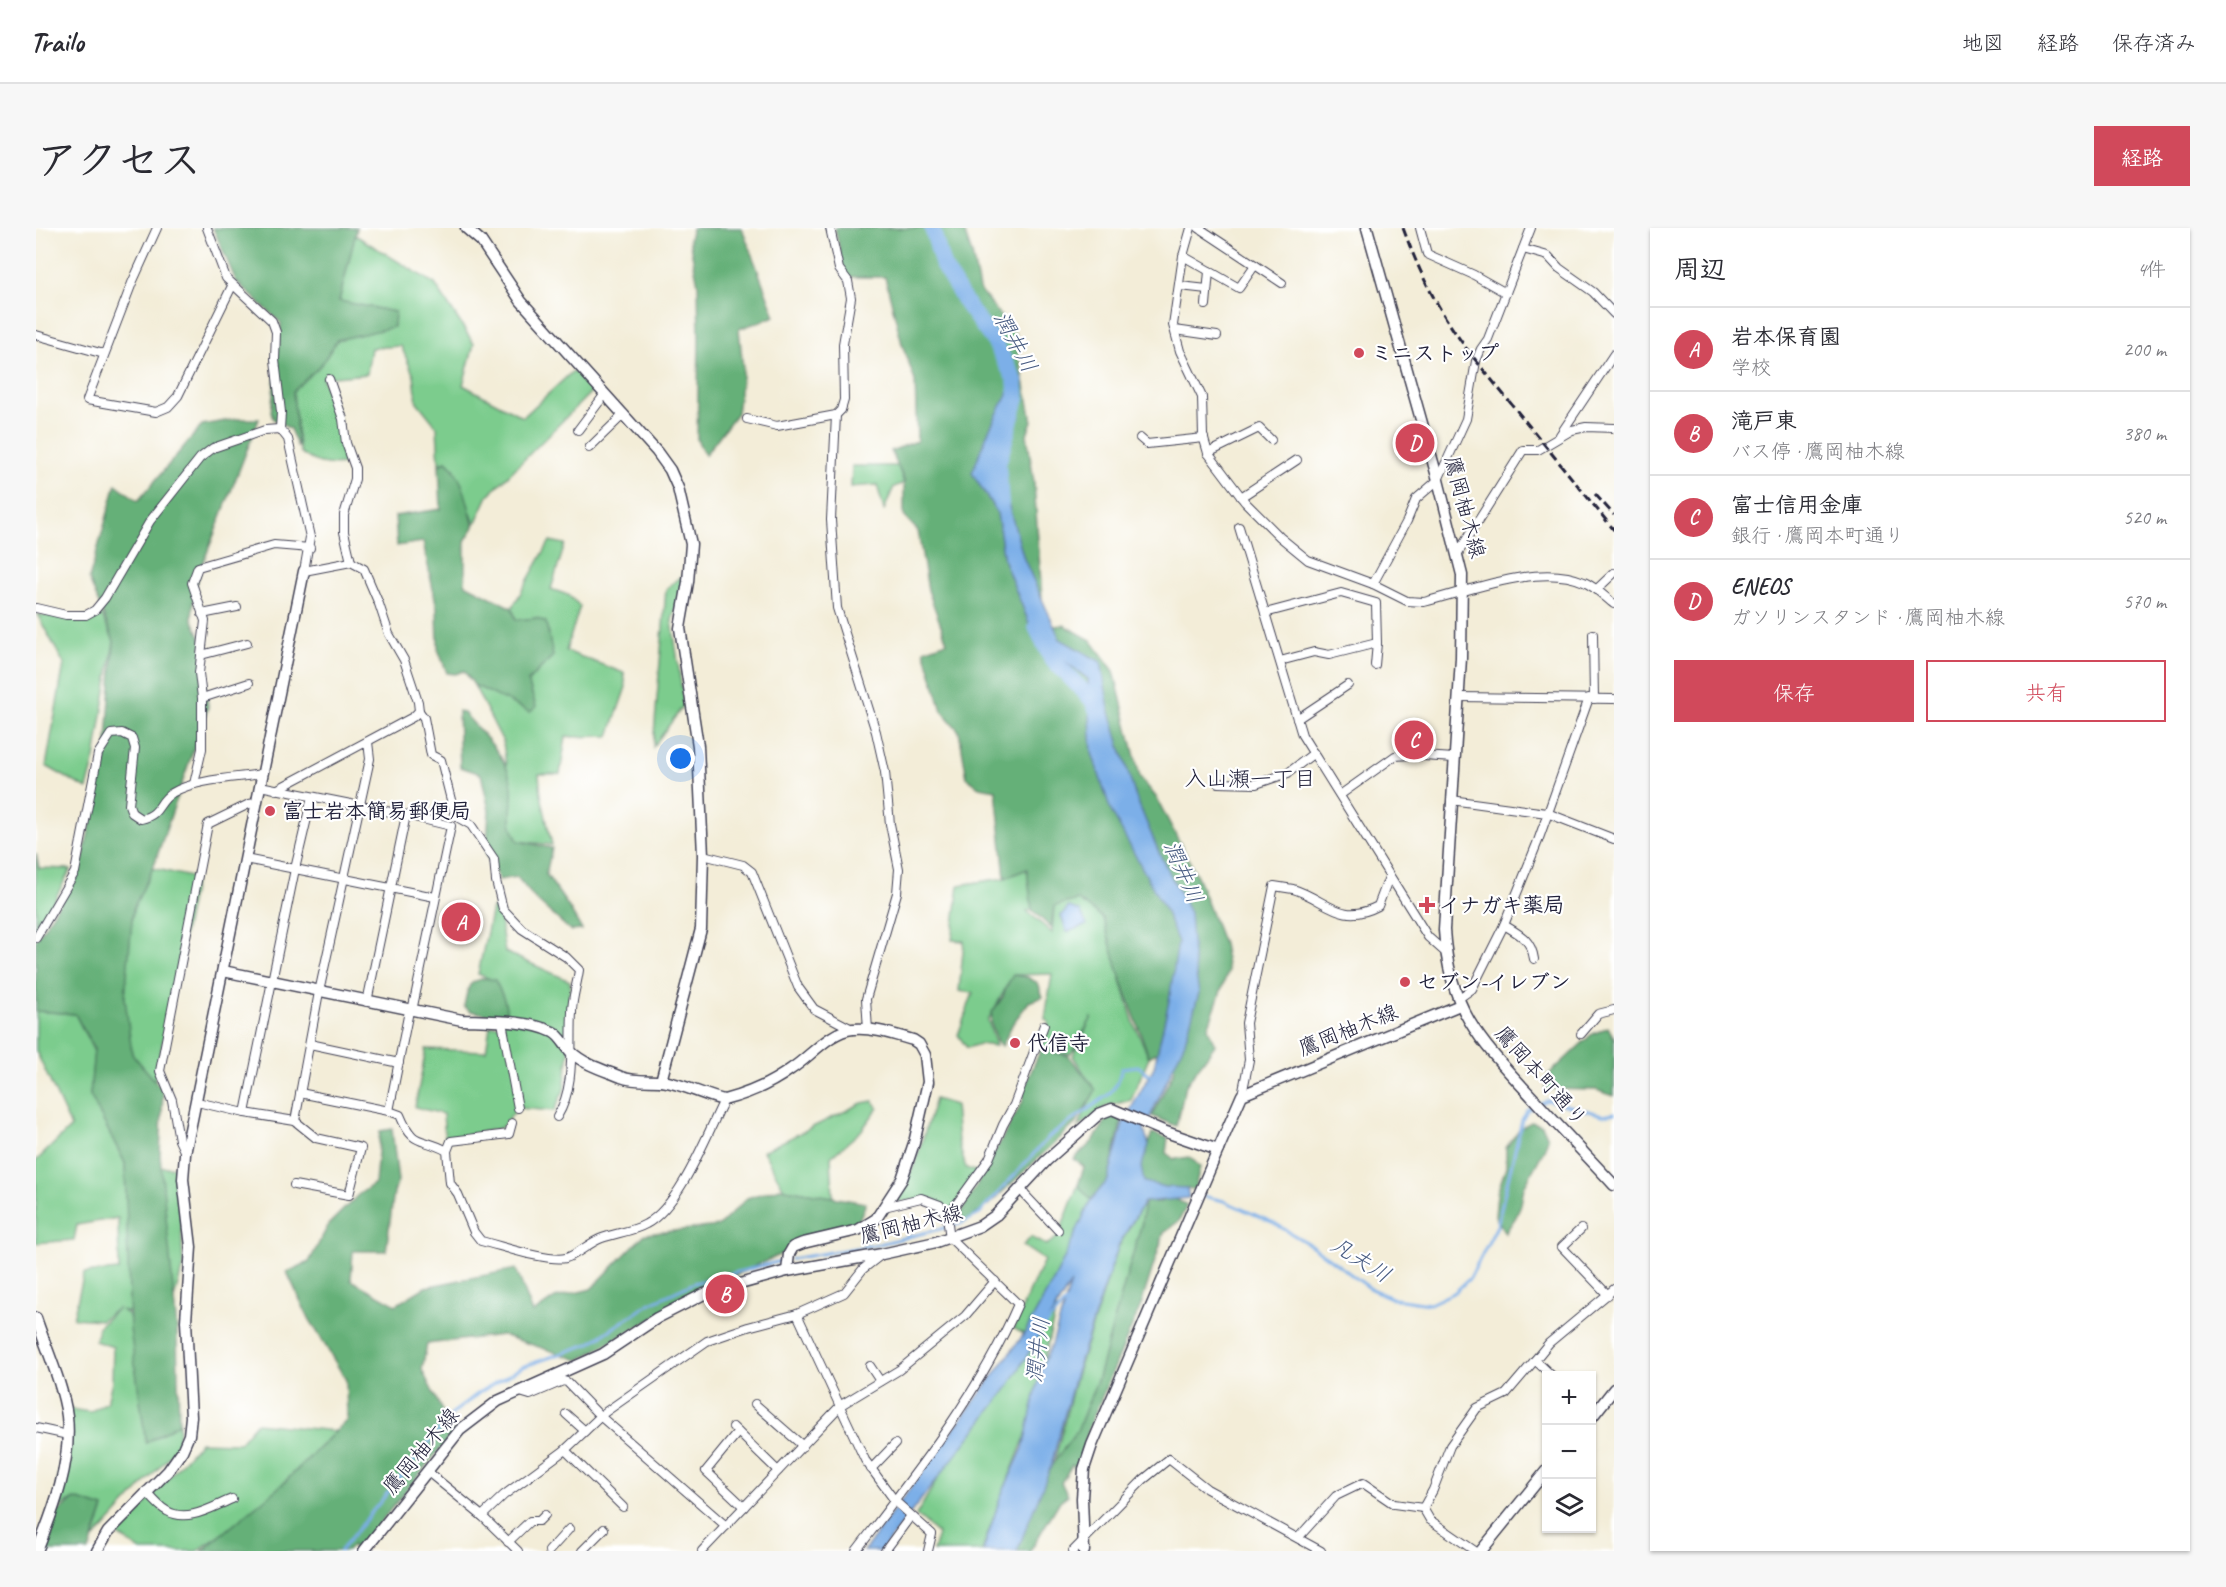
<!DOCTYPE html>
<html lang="ja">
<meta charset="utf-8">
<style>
:root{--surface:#fff;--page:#f7f7f7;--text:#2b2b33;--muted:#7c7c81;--line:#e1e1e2;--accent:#d1495b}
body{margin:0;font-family:Caveat,"Klee One",sans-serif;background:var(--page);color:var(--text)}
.controls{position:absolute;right:18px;bottom:18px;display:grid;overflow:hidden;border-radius:0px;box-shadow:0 2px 4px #0004}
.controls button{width:54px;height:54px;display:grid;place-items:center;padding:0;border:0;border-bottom:2px solid var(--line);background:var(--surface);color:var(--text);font:30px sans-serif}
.you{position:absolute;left:645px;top:531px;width:21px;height:21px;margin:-15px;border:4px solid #fff;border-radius:50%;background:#1a73e8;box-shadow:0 0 0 9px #1a73e833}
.badge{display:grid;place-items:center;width:39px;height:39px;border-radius:50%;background:var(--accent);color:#fff;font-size:20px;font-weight:700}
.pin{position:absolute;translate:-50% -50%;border:3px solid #fff;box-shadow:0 2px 6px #0006}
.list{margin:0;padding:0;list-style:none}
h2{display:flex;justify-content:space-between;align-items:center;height:78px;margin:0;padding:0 24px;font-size:26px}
h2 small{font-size:20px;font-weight:400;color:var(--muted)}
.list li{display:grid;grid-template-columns:39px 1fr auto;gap:18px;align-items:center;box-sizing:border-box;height:84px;padding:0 24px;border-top:2px solid var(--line)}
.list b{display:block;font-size:22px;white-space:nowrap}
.list p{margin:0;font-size:20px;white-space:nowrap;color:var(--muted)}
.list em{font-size:20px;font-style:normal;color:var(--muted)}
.actions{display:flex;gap:12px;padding:18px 24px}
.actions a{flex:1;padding:14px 0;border:2px solid var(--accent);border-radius:0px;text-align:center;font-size:21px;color:var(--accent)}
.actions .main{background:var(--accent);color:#fff}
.icon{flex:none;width:33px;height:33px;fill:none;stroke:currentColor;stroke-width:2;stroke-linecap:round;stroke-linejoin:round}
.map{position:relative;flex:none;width:1578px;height:1323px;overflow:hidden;border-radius:0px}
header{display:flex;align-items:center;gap:36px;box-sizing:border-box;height:84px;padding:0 30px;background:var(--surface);border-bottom:2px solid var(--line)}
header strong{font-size:28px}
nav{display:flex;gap:33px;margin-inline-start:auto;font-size:21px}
.intro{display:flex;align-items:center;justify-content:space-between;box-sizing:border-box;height:144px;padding:0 36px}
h1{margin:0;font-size:42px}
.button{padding:15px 27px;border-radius:0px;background:var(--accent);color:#fff;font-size:21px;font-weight:700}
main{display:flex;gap:36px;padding:0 36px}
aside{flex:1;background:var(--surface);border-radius:0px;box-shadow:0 2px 4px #0004}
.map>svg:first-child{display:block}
</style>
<header>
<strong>Trailo</strong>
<nav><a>地図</a><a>経路</a><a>保存済み</a></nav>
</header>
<div class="intro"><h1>アクセス</h1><a class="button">経路</a></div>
<main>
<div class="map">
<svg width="1578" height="1323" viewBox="0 0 1578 1323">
<rect width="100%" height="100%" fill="#fff"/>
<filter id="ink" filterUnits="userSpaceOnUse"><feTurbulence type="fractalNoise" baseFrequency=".0167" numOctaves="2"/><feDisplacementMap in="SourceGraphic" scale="12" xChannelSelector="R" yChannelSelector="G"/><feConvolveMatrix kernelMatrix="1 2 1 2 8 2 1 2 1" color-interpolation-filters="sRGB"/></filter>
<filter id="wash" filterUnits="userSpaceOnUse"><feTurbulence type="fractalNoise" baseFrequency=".008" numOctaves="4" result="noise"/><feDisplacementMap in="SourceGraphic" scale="24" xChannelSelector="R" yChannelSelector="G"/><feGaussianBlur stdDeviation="1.35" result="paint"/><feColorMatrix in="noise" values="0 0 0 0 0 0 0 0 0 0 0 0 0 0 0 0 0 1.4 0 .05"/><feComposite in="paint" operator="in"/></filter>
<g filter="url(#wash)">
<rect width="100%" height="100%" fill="#f3edd8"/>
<!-- green -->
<g fill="#7ccc8d" stroke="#4f7764" stroke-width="1.5">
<path d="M319,7L399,56L438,116L427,157L487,189L537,143L558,161L452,268L439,296L418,240L410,233L403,237L401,199L381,174L378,148L365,118L335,120L331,146L286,150L302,188L309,236C292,238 278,236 264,224L256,163L287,134L301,112L359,84L303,73Z"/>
<polygon points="816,238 862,238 868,255 858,259 848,282 841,257 815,259"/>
<polygon points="514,313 529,316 515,361 532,367 544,378 530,423 588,445 590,459 573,508 530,509 524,546 503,546 505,567 516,617 482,613 475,598 475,574 467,514 438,457 494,483 499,476 492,453 516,428 501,390 480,392 476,380"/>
<polygon points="645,348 649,356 636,392 648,477 617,519 630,361"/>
<polygon points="1,386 36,391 65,386 78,413 59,530 51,561 10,538 28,436"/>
<polygon points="0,625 3,640 35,641 0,706"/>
<polygon points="117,640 159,650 119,853 96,826 87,781 97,681"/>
<polygon points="991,641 996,682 991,683 1016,705 1018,678 1042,672 1067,690 1098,796 1113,829 1095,872 1071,878 1042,899 1059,862 1037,828 1056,789 1035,826 1020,825 1005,821 1013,794 1009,791 1016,746 977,747 952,792 960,818 943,816 931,820 922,807 937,765 923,763 928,713 916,712 923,657 969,650"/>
<polygon points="456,680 462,680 469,724 534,753 534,816 528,862 518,883 482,880 465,900 409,912 407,886 379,879 390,821 450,823 454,798 466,796 459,753 442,746"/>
<polygon points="0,783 39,786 58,824 54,867 89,935 90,973 92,936 143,940 147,1038 138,1071 114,1091 85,1082 93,1087 110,1215 143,1195 142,1219 58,1311 68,1280 39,1271 17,1282 34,1181 54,1184 71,1174 76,1153 77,1119 59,1113 63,1098 82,1080 65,1092 37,1090 48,1045 83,1042 82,990 41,997 38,1012 0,1015 0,933 35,899 0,823"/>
<polygon points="899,871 919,877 922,913 930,940 944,945 914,985 898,971 859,974 879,936"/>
<polygon points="837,873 842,880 825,903 795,929 797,969 748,961 727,923 826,875"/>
<polygon points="1042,957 1055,972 1026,1037 988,1106 977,1100 1008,1032 987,1018 995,1009 1010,1017 1022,1009"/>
<polygon points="1108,974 1106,994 1062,1150 1041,1203 1018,1235 1040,1148 1082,1020"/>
<polygon points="1023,1069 998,1173 995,1194 962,1277 946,1323 897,1323 902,1306 880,1287 914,1230"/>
<polygon points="220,1195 300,1203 240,1262 187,1306 161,1323 105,1323 82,1307 164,1214 203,1215"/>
</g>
<!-- forest -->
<g fill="#65b078" stroke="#44695a" stroke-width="1.5">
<polygon points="177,0 321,0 303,73 359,84 358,99 301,112 285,137 257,163 262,220 254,201 237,191 235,184 245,95 200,53"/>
<polygon points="656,0 706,0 739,88 703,101 707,141 701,185 669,227 661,212 663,112 662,56 653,11"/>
<polygon points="799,0 927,0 936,26 943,61 979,106 996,193 991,206 998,254 1008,399 1028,397 1055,412 1078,443 1104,549 1120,569 1162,650 1187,716 1192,743 1172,800 1179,817 1150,857 1140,898 1116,888 1139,841 1127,820 1113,829 1082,742 1067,690 1042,672 1018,678 1015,700 996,682 991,641 969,650 960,562 943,559 931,550 923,503 906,483 888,422 911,414 892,362 882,303 868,288 868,252 855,223 881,213 879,153 866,116 849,49 809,49"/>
<polygon points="201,191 223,191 164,343 158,367 156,390 166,413 172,479 117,640 97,681 89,770 96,826 127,862 124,927 141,1102 143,1195 110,1215 94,1101 89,935 54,867 58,821 39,786 0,783 0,712 44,643 70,526 78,413 53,351 80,256 102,273 166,197"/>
<path d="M410,233C428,248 432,277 438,299L429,313V356L476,380L480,392L501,390L510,394L517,428L492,453L500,479L494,484L438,457L428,443L419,446L411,445L402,421L401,380L387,314L361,318L359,288L405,281L403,237Z"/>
<path d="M422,483L428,485C447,507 472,528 476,559C478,582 469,589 482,613L516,620L510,646L532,678L546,702L535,703L500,672L481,649L463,652L450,627L453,582L445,546L424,539Z"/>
<polygon points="977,747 991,749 1002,755 1007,769 993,774 977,795 966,818 961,814 955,795 956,784 967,769 970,759"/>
<path d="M450,750L459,752C465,765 473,776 469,790L434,783L428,778C432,761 430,753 450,750Z"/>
<polygon points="1572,799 1578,810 1578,868 1560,862 1509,861 1511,848 1555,807"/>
<polygon points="1005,821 1033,828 1060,862 1040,895 947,982 927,995 925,985 987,873 987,862"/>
<polygon points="1073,888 1086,891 1072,952 1055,972 1042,957 1048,939 1038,931 1057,913"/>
<polygon points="1495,894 1506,897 1512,910 1508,922 1488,959 1485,976 1480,989 1469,1005 1459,988 1461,965 1470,939 1470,920 1484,900"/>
<path d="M356,901L362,953L358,964L350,1023H317L315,1052L360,1077L389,1059L480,1041L497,1085L519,1070L555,1061L609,1006L683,998L711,970L744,960L830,975L823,992C787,1010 749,1023 713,1041C655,1069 599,1099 543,1132L466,1107L391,1116L386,1142L417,1205L321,1323H319L317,1317L311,1323H166L249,1254L311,1192L310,1152L271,1087L251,1044L273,1034L293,996L322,967L339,955L344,903Z"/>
<polygon points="1116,905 1132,910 1130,925 1138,931 1154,929 1164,939 1159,961 1122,959 1108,954 1103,943"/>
<polygon points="1135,969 1151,977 1143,993 1128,1004 1105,1077 1055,1195 1041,1240 1036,1237 1025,1255 1032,1267 1024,1273 994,1323 977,1323 1015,1238 1041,1203 1061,1153 1106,994 1108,974 1124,974"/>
<polygon points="39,1271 68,1280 53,1323 3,1323 15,1289"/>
</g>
<!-- water -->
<g fill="#7bafe8" stroke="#4e6892" stroke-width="1.5">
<polygon points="972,165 984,188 957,240 973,279 988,331 1024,411 1065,434 1073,481 1099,567 1124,627 1154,685 1157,729 1163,765 1149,813 1108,902 1113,917 1105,939 1108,954 1129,959 1151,960 1153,970 1108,974 1083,1016 1040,1144 1015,1238 981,1323 947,1323 964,1270 987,1220 1005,1141 1016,1116 1035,1055 971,1161 845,1323 828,1323 988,1106 1019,1050 1055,972 1072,952 1087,895 1118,839 1133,773 1142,714 1129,682 1075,583 1056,525 1052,451 1000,412 968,333 961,285 936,245 952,204"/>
<polygon points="1033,679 1044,683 1051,697 1031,704 1025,688"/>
</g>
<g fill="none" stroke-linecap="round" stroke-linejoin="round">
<!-- stream -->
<g stroke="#7bafe8" stroke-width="3">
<polyline points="1505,875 1511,872 1567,887 1578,885"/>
<polyline points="1167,968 1188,973 1238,995 1276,1018 1335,1061 1358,1071 1394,1076 1419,1064 1434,1050 1461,998 1486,892 1491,883 1499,878"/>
<polyline points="755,1031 843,1016 924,996 942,987 1013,909 1072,867 1081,856 1086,840 1102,838 1115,848"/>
<polyline points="1008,1098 1030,1074"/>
<polyline points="304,1323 417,1185 444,1164 486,1139 553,1116 613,1076 658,1055 749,1032"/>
</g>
<!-- river -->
<g stroke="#7bafe8" stroke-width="16">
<polyline points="896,0 907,38 931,77 959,115 979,152 981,170 962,236 965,276"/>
<polyline points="1000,399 1015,430 1056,472 1064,489"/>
</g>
</g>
</g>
<g filter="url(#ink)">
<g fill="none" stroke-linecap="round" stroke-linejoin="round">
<!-- street casing -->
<g stroke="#414053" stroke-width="10">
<g id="street">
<polyline points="121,0 96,55 51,172 120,184 132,179 142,168 196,58"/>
<polyline points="171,0 190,50 236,93 240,104 239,132 245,184 244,201"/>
<path d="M1155,0L1147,28L1137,97L1144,123L1166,169L1167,208L1172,225L1209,274L1244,309L1272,332L1337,356L1371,373L1388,374C1433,363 1504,334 1548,354C1558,358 1569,369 1578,376"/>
<polyline points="1163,0 1219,37"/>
<polyline points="1384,0 1391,26 1438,47 1470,65"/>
<polyline points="1487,21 1512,28 1523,40 1557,64 1578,86"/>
<polyline points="1147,28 1203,60 1219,37 1246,55"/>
<polyline points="1144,58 1171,61"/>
<polyline points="1170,77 1173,43"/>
<polyline points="1139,102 1181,108"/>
<polyline points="0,107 68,126"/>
<polyline points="293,151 307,191 310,215 319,240 319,251 308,287 308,304 315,334"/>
<polyline points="800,187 795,292 801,380 840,504 849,544 854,596 863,641 861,665 830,771 832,802"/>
<polyline points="711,191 741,198 800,187 805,182 808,172 807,116 815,70 812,53 803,41 794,0"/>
<polyline points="542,202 569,166"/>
<polyline points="1524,207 1578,126"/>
<polyline points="1104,210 1111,216 1168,210"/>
<polyline points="553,220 588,186"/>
<polyline points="1172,225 1223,200 1235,212"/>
<polyline points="1205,269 1261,232"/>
<polyline points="1203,299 1266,507 1392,709 1410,725"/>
<polyline points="1422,325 1487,222 1502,222 1536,202 1550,199 1578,200"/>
<polyline points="1337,356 1371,293 1380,271 1402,252 1430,191 1440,133 1445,121 1452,111 1495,0"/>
<polyline points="1560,362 1578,345"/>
<polyline points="0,380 30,387 50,387 59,382 69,370 114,293 164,230 177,220 229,202 244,201 252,211 274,309 268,343 315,334 328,341 343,376 353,406 368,432 382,474 383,483 377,489 240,562"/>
<polyline points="1229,385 1305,365 1340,375 1341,415 1293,427 1278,424 1244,433"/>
<polyline points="166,386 201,379"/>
<polyline points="1557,406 1558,471"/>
<polyline points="165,427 211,415"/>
<polyline points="1339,437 1341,415"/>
<polyline points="1423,469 1578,471"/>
<polyline points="166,470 213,455"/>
<path d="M383,483L388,490L395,527L405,532L419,588L435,597L458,631L460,653L467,681L486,701L530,729L543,742C541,757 536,770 536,784C534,819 540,858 521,889"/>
<polyline points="1261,491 1312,457"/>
<polyline points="1182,555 1220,556 1252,545 1278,525"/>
<polyline points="158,556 166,521 166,470 163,445 169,393 156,355 162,339 238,317 274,320"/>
<polyline points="224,558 370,587 415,598 376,783"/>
<polyline points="1304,567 1359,528 1373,527 1418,530"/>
<polyline points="1415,572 1511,585 1578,611"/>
<polyline points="667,627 707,637 716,644 762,759 778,781 816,801"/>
<polyline points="209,631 399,669"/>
<path d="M1468,697C1485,707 1495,712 1498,731"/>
<path d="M0,710L39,644L62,526L75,506L86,505L96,510L99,520L93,577L96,585L105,591C126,586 121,574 136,565C158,551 201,550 227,546"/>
<polyline points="1422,771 1436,761 1468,697 1502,613 1553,470"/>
<polyline points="331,774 370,587"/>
<polyline points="466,794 482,880"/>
<polyline points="1545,806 1562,786 1578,782"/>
<polyline points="274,816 363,835"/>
<path d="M264,865L353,883L364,887C378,921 385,908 411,923L414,955L422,966L438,1004L445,1013C466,1018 511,1034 530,1030C541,1027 554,1014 566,1010C580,1005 598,1003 610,996C644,978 671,906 688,872"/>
<path d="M1206,867L1213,832L1210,795L1238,658C1244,659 1251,660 1257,661C1290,671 1304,698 1342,678L1353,649"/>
<polyline points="161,874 209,885 259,893 280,910 325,920 313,967 258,957"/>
<polyline points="353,883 373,783"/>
<polyline points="209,885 259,641 276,569"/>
<polyline points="259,893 283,764 334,531 332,514"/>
<polyline points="411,923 415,913 473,906 476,895"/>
<polyline points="149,925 143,912 136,872 124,843 172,596 213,576 220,575"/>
<polyline points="985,960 989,967 1022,1002"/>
<polyline points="848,979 885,970 904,977 911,989"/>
<polyline points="1545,1001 1526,1019 1572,1067"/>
<polyline points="761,1086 829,1232 859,1273 896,1306 892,1323"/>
<polyline points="1499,1132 1513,1115 1578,1061"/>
<polyline points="834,1138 844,1153"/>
<polyline points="484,1164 494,1167 527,1153 531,1154 564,1188 690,1298"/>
<polyline points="719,1176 767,1218"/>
<polyline points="530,1186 549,1203"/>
<polyline points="697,1199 742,1243"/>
<polyline points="0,1200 32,1207"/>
<polyline points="702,1204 670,1243 708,1279"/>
<polyline points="529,1222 587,1279"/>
<polyline points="835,1241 859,1216"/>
<polyline points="392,1244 446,1288 482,1323"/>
<path d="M110,1263C116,1270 123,1279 131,1283C152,1295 176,1279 196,1271"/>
<polyline points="1387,1280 1397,1262 1414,1218 1441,1180 1470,1166 1499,1132 1516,1148"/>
<polyline points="446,1288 468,1267 529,1222 568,1185 671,1113 712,1099 761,1086 808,1065 827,1041 845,1027"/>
<polyline points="1262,1310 1300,1268 1327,1255 1358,1276 1387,1280 1394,1292 1439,1323"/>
<polyline points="472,1314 494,1293 503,1293 509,1287"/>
<polyline points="513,1323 533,1301"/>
<polyline points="546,1323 568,1301"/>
<polyline points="666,1323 805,1177 863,1142 929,1088 959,1053"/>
<path d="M820,1323C880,1245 943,1166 982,1076L914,1010L911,989L953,931L967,897L978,877L1008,797"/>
<polyline points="849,1323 874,1289"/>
<polyline points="1037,1323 1107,1252 1133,1231 1171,1261 1285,1323"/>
</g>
</g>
<!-- secondary casing -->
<g stroke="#414053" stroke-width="13">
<g id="secondary">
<polyline points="430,0 445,13 485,73 621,224 634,242 642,260 655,316 652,354 644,400 662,518 667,627 665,701 625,853"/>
<path d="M1331,0L1402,252L1426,347L1425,430L1408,702C1413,782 1444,813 1496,869C1523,899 1551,928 1578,957"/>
<path d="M187,743L426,792C452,793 493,792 517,804C525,808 529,818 535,824C549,837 568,842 585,849C598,854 612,852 626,853C647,856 667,867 688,872C711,866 736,855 755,841C774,829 794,803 817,801C836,799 859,807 877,812L883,816L889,827L892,854L878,915L866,951L840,991L822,1002L767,1015L757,1019L753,1026L751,1043"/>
<path d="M0,1090C10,1120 27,1157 31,1188C36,1234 18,1281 1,1323"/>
<polyline points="1556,1189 1578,1161"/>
<polyline points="61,1323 72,1304 132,1243 146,1223 153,1207 155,1189 150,1093 155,1019 147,951 149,926 268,343"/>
<polyline points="328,1323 424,1202 462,1173 567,1126 621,1090 668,1066 751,1043 846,1026 900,1014 944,998 960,987 1010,933 1063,886 1076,881 1130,904 1182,922 1206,867 1424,777"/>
<polyline points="1048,1323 1046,1270 1048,1241 1056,1217 1182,922"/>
<polyline points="1445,1323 1510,1243"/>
</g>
</g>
<!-- street -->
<use href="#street" stroke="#fff" stroke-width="8"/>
<!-- secondary -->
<use href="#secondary" stroke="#fff" stroke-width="10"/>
<!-- rail -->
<g stroke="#22223b" stroke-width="3" stroke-dasharray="9 4.5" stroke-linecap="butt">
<path d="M1367,0C1385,49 1402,82 1433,124L1578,302"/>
<polyline points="1559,266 1578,287"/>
</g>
</g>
</g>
<!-- markers -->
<g fill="#d1495b" stroke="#fff" stroke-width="2">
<circle cx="1323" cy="125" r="6"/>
<circle cx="234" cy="583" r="6"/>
<path d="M1388 668h6v6h6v6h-6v6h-6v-6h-6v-6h6z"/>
<circle cx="1369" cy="754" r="6"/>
<circle cx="979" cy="815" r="6"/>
</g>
<g text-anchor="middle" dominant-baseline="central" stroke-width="4.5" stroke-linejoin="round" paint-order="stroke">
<!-- poi labels -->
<g font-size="21" font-weight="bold" fill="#22223b" stroke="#fff" text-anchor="start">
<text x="1335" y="125">ミニストップ</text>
<text x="246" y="583">富士岩本簡易郵便局</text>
<text x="1403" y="677">イナガキ薬局</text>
<text x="1381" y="754">セブン-イレブン</text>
<text x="991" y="815">代信寺</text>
</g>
<!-- street labels -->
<g font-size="21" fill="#22223b" stroke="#fff">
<text transform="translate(1429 279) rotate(75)">鷹岡柚木線</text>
<text transform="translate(1312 802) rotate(-22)">鷹岡柚木線</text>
<text transform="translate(1505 848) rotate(48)">鷹岡本町通り</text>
<text transform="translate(875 996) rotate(-14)">鷹岡柚木線</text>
<text transform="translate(385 1223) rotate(-50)">鷹岡柚木線</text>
</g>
<!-- water labels -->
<g font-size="22" font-style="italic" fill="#465a80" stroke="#fff">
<text transform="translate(979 114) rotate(61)">潤井川</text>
<text transform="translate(1147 644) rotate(66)">潤井川</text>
<text transform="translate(1325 1032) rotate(32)">凡夫川</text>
<text transform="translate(1002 1122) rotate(-83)">潤井川</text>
</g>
<!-- neighbourhood labels -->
<g font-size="22" fill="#22223b" stroke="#fff">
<text x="1214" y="551">入山瀬一丁目</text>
</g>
</g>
</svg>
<div class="controls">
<button>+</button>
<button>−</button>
<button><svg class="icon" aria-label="layers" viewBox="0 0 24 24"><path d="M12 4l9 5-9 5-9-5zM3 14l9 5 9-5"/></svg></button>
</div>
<div class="you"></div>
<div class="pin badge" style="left:425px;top:694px">A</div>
<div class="pin badge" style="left:689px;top:1066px">B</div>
<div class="pin badge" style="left:1378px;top:512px">C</div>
<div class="pin badge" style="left:1379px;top:215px">D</div>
</div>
<aside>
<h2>周辺<small>4件</small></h2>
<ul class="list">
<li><span class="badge">A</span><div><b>岩本保育園</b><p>学校</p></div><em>200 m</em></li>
<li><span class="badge">B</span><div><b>滝戸東</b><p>バス停 · 鷹岡柚木線</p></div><em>380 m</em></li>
<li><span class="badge">C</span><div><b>富士信用金庫</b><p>銀行 · 鷹岡本町通り</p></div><em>520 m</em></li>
<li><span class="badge">D</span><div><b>ENEOS</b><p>ガソリンスタンド · 鷹岡柚木線</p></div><em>570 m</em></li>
</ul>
<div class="actions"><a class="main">保存</a><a>共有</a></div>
</aside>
</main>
